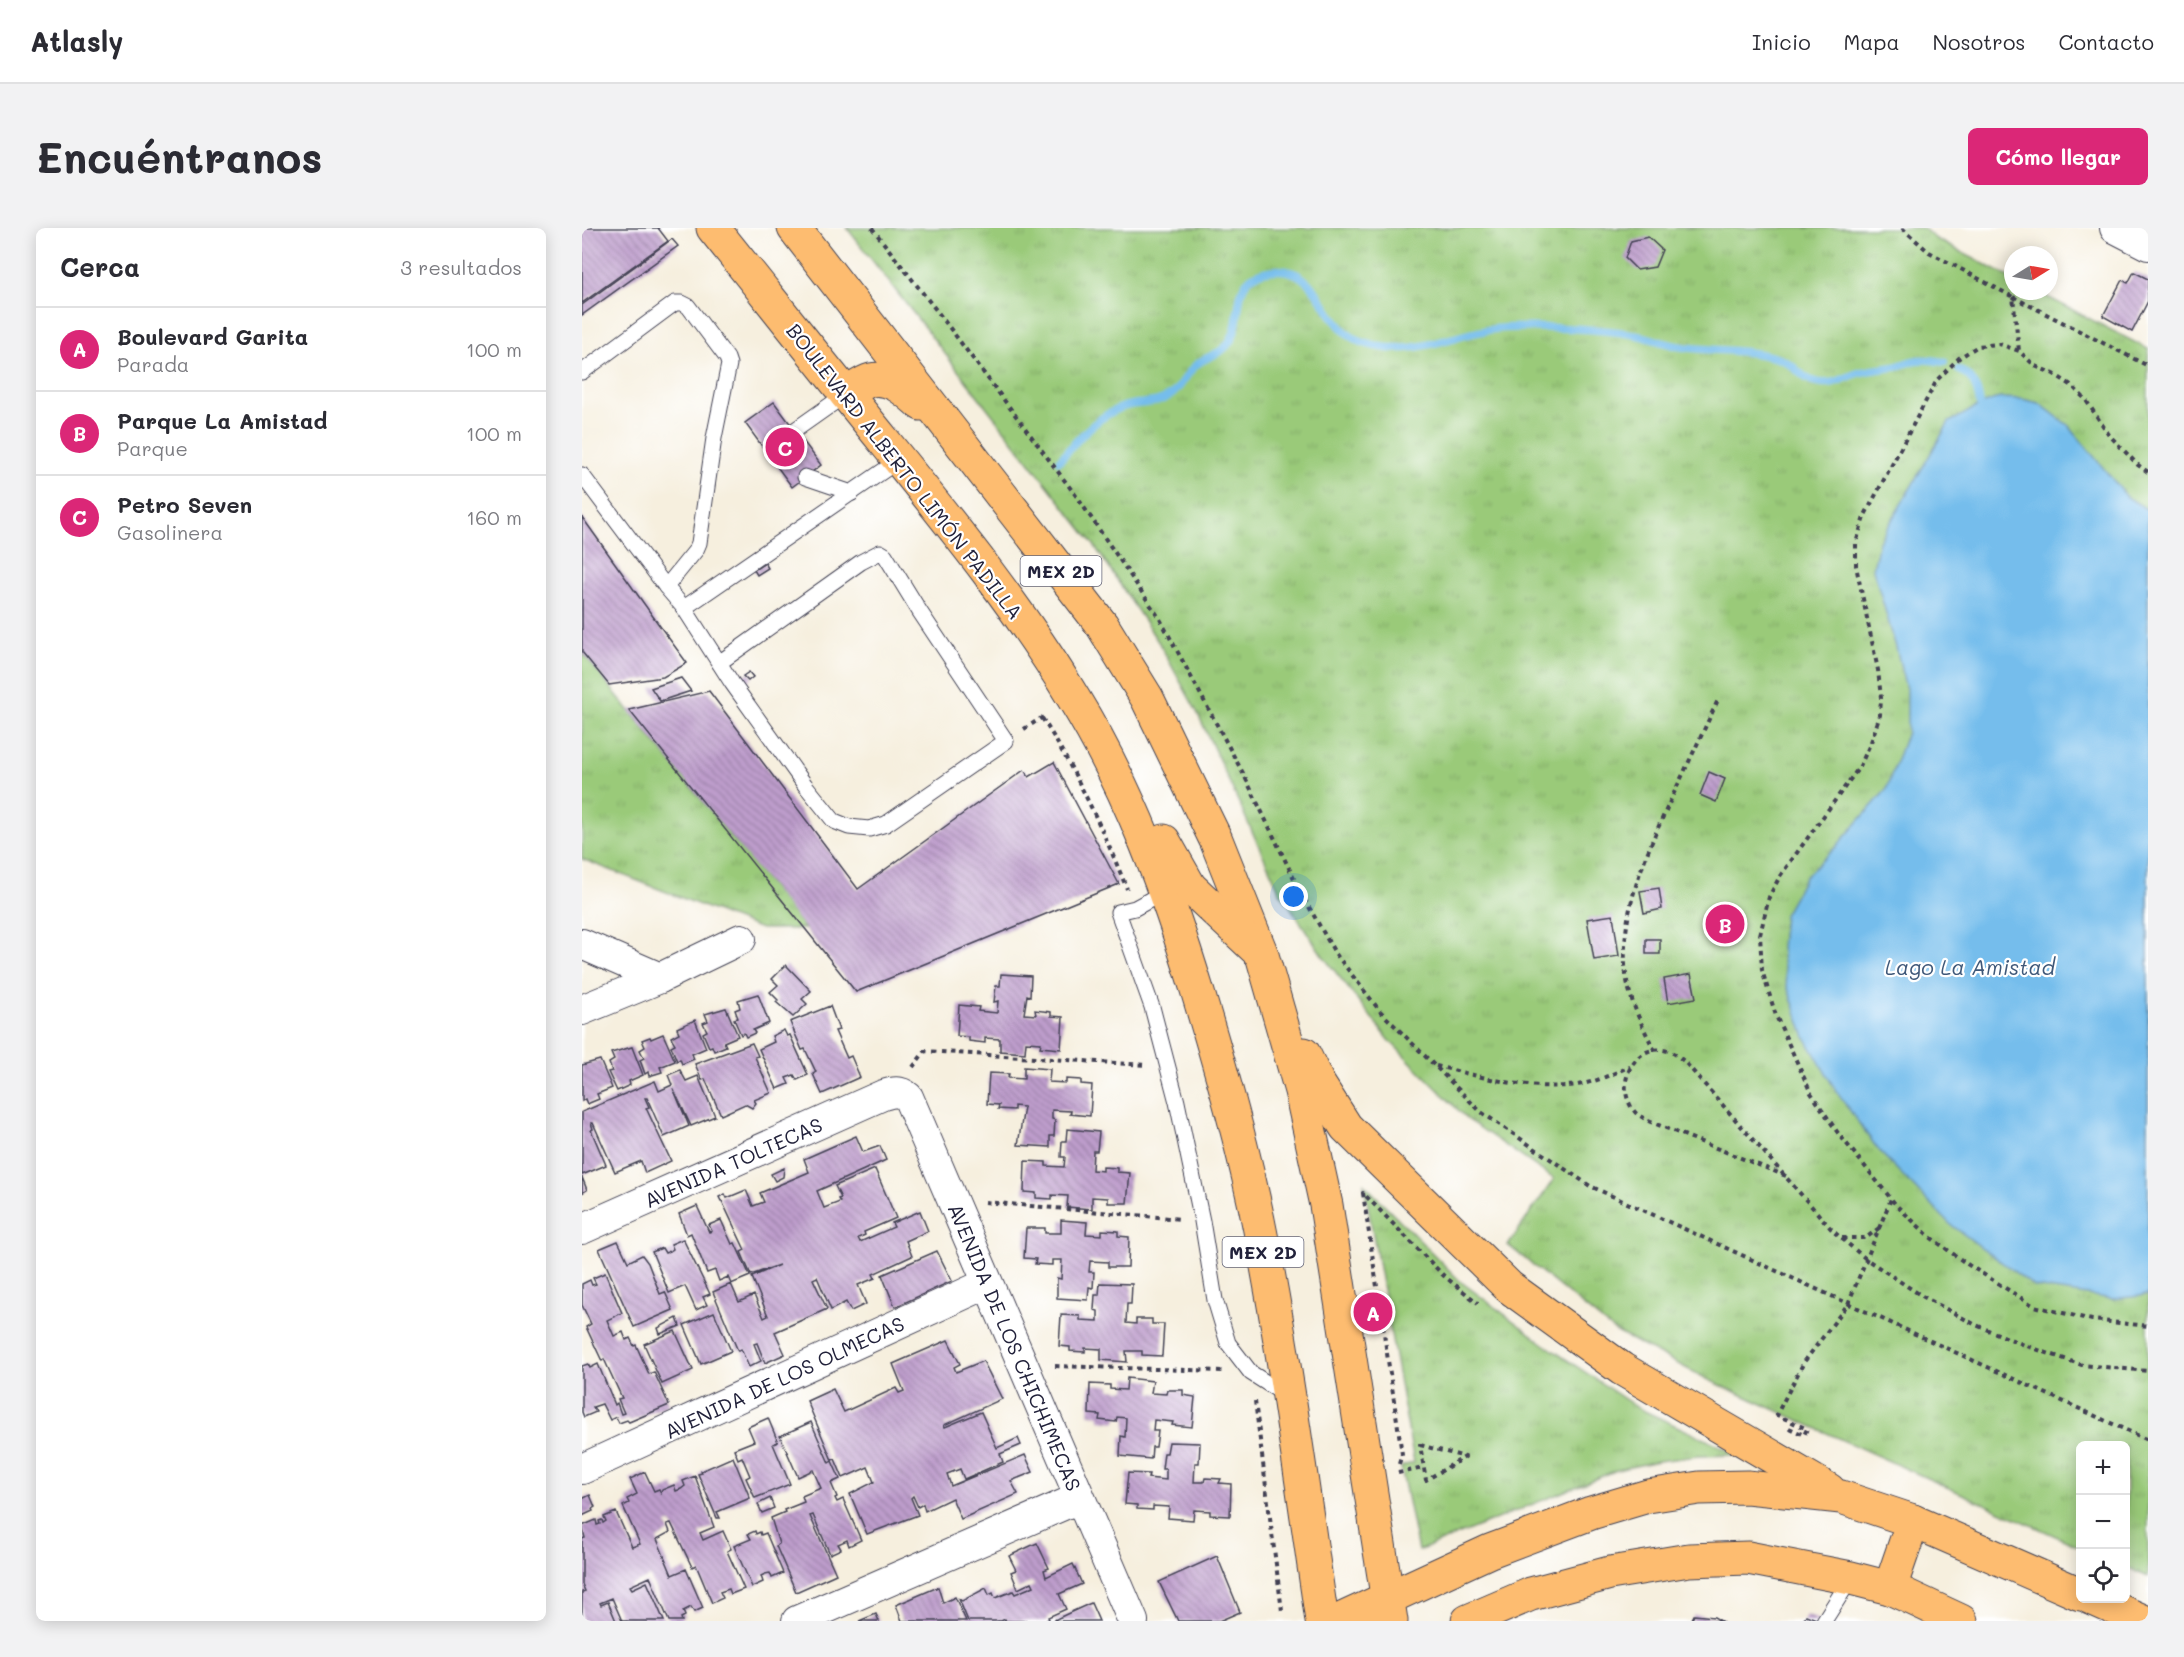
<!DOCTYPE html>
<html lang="es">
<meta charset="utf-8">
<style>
:root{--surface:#fff;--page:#f2f2f3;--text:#2b2b33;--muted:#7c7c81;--line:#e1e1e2;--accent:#db2777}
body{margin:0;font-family:Mali,sans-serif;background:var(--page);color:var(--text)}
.controls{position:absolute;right:18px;bottom:18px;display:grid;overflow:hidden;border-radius:9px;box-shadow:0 3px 15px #0003}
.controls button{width:54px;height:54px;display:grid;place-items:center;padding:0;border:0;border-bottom:2px solid var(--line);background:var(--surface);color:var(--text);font:30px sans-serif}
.compass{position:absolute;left:1422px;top:18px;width:54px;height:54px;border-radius:50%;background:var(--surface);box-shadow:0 3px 15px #0003;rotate:79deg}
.you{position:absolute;left:712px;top:669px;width:21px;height:21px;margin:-15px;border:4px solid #fff;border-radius:50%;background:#1a73e8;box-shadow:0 0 0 9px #1a73e833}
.badge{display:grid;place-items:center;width:39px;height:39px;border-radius:50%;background:var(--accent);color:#fff;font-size:20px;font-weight:700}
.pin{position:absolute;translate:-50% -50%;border:3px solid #fff;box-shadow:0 2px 6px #0006}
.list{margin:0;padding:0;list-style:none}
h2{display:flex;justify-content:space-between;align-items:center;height:78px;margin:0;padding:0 24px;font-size:26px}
h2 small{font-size:20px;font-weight:400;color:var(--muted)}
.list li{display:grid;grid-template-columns:39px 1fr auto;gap:18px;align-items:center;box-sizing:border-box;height:84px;padding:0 24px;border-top:2px solid var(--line)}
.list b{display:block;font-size:22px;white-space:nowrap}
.list p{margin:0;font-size:20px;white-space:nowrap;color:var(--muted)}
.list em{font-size:20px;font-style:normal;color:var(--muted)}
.icon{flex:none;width:33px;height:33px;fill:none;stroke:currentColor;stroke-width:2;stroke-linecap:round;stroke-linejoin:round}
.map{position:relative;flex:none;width:1566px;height:1393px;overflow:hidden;border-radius:9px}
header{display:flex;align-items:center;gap:36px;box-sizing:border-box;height:84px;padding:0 30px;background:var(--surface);border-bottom:2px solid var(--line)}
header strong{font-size:28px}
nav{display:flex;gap:33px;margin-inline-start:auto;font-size:21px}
.intro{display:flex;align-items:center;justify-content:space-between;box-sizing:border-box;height:144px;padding:0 36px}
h1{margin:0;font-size:42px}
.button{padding:15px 27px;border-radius:9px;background:var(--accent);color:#fff;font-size:21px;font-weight:700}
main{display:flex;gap:36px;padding:0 36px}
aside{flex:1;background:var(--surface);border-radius:9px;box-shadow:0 3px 15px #0003}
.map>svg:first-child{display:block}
</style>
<header>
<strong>Atlasly</strong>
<nav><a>Inicio</a><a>Mapa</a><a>Nosotros</a><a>Contacto</a></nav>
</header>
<div class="intro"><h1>Encuéntranos</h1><a class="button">Cómo llegar</a></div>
<main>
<aside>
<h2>Cerca<small>3 resultados</small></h2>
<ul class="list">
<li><span class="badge">A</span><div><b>Boulevard Garita</b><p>Parada</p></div><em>100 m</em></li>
<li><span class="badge">B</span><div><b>Parque La Amistad</b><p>Parque</p></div><em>100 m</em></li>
<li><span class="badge">C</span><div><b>Petro Seven</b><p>Gasolinera</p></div><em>160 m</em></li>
</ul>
</aside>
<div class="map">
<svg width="1566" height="1393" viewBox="0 0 1566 1393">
<defs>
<pattern id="grass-tufts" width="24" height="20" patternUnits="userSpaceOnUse" patternTransform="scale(1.5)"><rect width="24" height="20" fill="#9aca79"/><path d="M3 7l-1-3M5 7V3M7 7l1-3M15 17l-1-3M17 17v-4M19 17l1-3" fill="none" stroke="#84ad6a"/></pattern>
<pattern id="building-back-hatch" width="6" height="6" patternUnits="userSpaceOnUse" patternTransform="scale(1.5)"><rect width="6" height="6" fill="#be9dcc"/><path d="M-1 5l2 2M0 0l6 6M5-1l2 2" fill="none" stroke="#9a80a7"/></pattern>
</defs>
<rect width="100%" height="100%" fill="#fff"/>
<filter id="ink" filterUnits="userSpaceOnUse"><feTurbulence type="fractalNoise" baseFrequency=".0167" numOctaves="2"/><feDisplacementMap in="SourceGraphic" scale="12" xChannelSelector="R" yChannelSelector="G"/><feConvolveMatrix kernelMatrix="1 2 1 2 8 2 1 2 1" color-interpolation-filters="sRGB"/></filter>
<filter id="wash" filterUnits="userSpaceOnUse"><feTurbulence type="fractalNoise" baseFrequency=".008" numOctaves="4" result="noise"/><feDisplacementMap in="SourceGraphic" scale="24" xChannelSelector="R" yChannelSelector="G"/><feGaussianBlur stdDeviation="1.35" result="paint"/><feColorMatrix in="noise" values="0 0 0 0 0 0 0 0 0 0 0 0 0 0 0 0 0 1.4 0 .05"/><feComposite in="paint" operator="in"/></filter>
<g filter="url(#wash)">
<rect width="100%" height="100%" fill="#f6efde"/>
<!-- grass -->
<g fill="url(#grass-tufts)" stroke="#5e765a" stroke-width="1.5">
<polygon points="265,0 1341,0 1354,11 1431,51 1431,63 1454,63 1566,121 1566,1349 1544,1339 1544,1218 1498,1218 1498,1319 1127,1152 1031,1102 926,1017 972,951 885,891 808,813 741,728 698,664 615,484 577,415 512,317"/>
<polygon points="0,424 224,701 179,701 0,631"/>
<polygon points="782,956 878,1053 962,1116 1056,1180 1157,1227 1116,1228 1076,1233 1035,1242 836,1323 819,1239 832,1234"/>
</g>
<!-- water -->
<path fill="#74bdec" stroke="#4b7094" stroke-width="1.5" d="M1419,170L1440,171L1457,175L1487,198L1545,269L1566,282V1067L1531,1071L1453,1059L1368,996L1297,923L1254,863L1223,809L1205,758L1199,720L1202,687L1223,649L1254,619L1304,562L1325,504V465L1314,419L1291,341L1297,314L1367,194C1385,186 1399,173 1419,170Z"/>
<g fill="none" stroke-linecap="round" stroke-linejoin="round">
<!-- stream -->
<g stroke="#74bdec" stroke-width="8">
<path d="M1377,142C1392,149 1395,160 1398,176"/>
<path d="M477,233C496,211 515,187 544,178C559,174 575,177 589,167C599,160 604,145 615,136C626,127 640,127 648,113C663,90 647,53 681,44C737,30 738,93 775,112C781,115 792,118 799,119C834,126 872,107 906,102C931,98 958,100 984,100C1005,101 1029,102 1050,106C1066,109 1080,115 1095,118C1129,124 1165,120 1198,131C1217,137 1219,157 1247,155C1256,155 1267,148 1276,145C1287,142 1300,141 1312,139C1320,137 1328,133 1336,132C1345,131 1354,133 1362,134"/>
</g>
</g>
<g id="blocks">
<!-- building -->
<g fill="url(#building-back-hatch)">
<polygon points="0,0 76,0 86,13 0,75"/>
<polygon points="1066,9 1080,22 1073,39 1055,42 1043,30 1049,13"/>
<polygon points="90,11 96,18 0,87 0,77"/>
<polygon points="1552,44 1566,51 1566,73 1550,104 1521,88 1540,52 1546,55"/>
<polygon points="192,174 239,237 210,259 163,195"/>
<polygon points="0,289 80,401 105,435 81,449 27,457 0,424"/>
<polygon points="183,335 186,340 175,347 172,342"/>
<polygon points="167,444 171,449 166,453 161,448"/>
<polygon points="99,450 109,463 78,473 69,460"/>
<polygon points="127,463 276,661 442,542 447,549 472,534 537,656 274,764 47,482"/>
<polygon points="1127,544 1143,551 1134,574 1118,567"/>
<polygon points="1077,660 1080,681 1062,685 1058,663"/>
<polygon points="1031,687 1037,728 1012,732 1005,691"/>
<rect x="1064" y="711" width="14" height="15"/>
<polygon points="204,737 229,763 220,771 225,776 211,789 194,774 196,772 188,764 196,757 190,751"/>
<polygon points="419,746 449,748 448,768 445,767 442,786 454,787 453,782 469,784 469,788 481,789 479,821 458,819 459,815 444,814 443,825 418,823 418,811 403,810 403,815 387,813 387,809 375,808 377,777 397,779 396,783 415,785 416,773 412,774 414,758 418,758"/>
<polygon points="1109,746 1114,770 1086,775 1082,751"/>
<polygon points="176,766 187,795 171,802 173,805 164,809 162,805 159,807 152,791 156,790 153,782 158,780 156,772"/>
<polygon points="248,778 257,802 253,803 265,830 269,828 278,849 240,866 231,846 234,844 223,821 220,822 208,794"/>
<polygon points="144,780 156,808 142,814 144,818 132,823 130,818 127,819 121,805 125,803 121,795 126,793 123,786"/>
<polygon points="113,792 124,820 110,826 112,831 100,836 98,831 95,833 89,818 93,816 89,809 97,805 95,800"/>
<polygon points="202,802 205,808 208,807 226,847 215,852 212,847 204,850 207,856 195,861 177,821 192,814 190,808"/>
<polygon points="81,806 93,833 78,839 80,844 67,848 66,844 63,846 58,832 62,830 58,822 63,819 60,812 68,809 69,811"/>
<polygon points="170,815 176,828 173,829 189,865 172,872 174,875 170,880 163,876 139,887 123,851 120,852 113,836"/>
<polygon points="50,819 61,847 47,853 48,857 35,863 26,844 30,843 27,835 32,832 29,825"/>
<polygon points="18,832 30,860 15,866 17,871 5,876 3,871 0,873 0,837"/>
<polygon points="442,839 468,841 467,854 484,855 484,851 499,852 499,856 510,857 508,888 488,886 489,883 470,882 470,891 473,892 472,908 468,908 468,919 436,917 442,879 432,878 432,882 416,881 417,877 405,876 407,845 427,846 426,850 442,851"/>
<polygon points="98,842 104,853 116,848 133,888 109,898 91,860 107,898 82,909 65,870 63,870 67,879 64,880 89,933 63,945 59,933 33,944 11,895 9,895 11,901 9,902 24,937 0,947 0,884 73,853 77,863 90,857 86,847"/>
<polygon points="485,901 517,904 515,923 511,923 510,942 521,943 521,939 535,940 535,944 548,945 545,975 526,975 526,970 510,969 510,981 485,979 486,968 470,967 470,971 454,970 454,965 442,964 443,933 464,934 464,938 482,939 483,929 479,929 480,913 484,913"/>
<polygon points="274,908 281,924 298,918 304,932 235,963 242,980 258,974 256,971 259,970 253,958 293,941 314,990 282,1004 283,1007 276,1010 278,1014 312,999 310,995 338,983 346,1003 324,1013 330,1028 291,1046 293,1050 276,1057 284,1076 269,1083 264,1074 249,1082 235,1049 231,1051 245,1081 193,1104 203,1126 183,1135 175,1115 172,1116 179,1133 167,1139 159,1121 156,1123 131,1064 149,1056 157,1074 172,1067 182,1090 186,1088 170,1049 197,1037 169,1047 159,1024 163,1022 140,973 139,973 137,969 143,966 145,970 164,962 171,978 182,974 178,965 227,944 222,931"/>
<polygon points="202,940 201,949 193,953 189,946"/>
<polygon points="0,949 5,962 0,965"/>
<polygon points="115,978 127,1004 130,1003 127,997 139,992 150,1016 153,1015 168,1048 149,1056 146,1049 137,1053 133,1042 125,1045 109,1005 105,1007 97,986"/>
<polygon points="479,992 505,994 504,1006 520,1007 520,1002 536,1003 536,1008 547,1009 546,1039 526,1039 526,1034 508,1033 507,1044 512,1044 511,1060 507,1059 506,1072 475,1070 475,1050 479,1051 480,1032 470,1032 470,1037 453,1036 454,1031 442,1030 444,1000 463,1000 463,1005 479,1005"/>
<polygon points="101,1011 128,1066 121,1069 125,1077 114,1082 103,1058 87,1065 70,1024 80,1020 83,1025 88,1023 91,1021 89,1016"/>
<polygon points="36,1013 46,1034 60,1027 66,1035 78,1066 83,1064 91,1082 52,1099 17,1021"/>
<polygon points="355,1023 370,1053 313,1079 300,1047"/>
<polygon points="23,1045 40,1085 25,1092 32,1108 41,1104 44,1112 48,1110 52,1118 54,1117 67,1146 72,1144 87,1177 47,1194 45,1192 37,1195 34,1189 28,1192 20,1176 11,1179 14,1184 2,1189 0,1184 0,1138 6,1136 8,1140 16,1136 33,1177 35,1175 39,1186 42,1185 36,1171 40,1170 22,1131 20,1133 4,1099 9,1096 0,1077 0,1056 8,1052 10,1057 14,1056 11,1050"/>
<polygon points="518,1055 550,1056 549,1076 545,1076 544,1095 554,1096 554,1091 570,1091 570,1096 582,1096 580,1128 560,1127 560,1123 544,1123 545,1134 519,1132 519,1121 503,1120 503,1124 488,1123 488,1119 477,1118 479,1087 498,1088 498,1092 516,1093 516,1083 512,1082 513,1067 517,1067"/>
<polygon points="132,1084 149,1123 119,1136 102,1097"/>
<polygon points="95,1090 98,1098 78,1106 76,1100"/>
<polygon points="93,1103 111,1142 80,1156 62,1116"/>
<polygon points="366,1112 378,1136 372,1139 374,1144 401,1133 420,1171 362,1197 363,1199 399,1184 415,1220 436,1210 439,1217 418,1226 421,1234 382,1251 378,1241 365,1246 369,1258 443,1227 451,1244 429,1253 436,1266 379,1291 370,1270 343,1283 341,1276 336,1279 331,1268 329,1270 336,1287 285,1306 268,1266 292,1254 286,1239 261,1250 253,1231 250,1232 225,1173 251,1161 262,1184 314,1160 317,1165 322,1163 311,1136"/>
<polygon points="545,1150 571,1153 569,1165 584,1166 585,1162 601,1162 601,1167 613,1169 610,1199 590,1197 591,1194 572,1192 571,1203 576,1203 574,1219 570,1219 569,1231 538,1228 539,1208 543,1209 544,1190 535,1189 534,1194 517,1192 518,1187 507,1186 508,1156 528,1157 528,1161 544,1162"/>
<polygon points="186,1190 196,1214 191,1216 208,1256 173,1270 164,1250 168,1248 160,1229 156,1231 152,1221 172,1213 166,1199"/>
<polygon points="229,1194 247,1235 250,1233 258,1251 249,1255 255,1269 253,1270 255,1274 261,1271 279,1312 267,1318 265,1312 256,1316 259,1321 248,1326 231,1287 228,1288 254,1346 214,1364 194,1318 197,1316 189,1290 203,1284 202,1282 222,1274 220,1268 239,1260 231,1242 216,1249 198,1208"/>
<polygon points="587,1214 618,1215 617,1235 613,1235 612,1254 622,1254 623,1250 639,1251 637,1255 649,1256 648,1288 628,1287 628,1283 612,1282 611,1292 586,1290 587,1279 571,1278 571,1282 555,1281 555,1277 543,1276 546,1245 567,1246 566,1250 584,1252 584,1241 580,1241 582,1225 585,1225"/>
<polygon points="151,1229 168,1270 135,1284 138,1290 135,1290 116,1246 120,1245 119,1243"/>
<polygon points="63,1244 72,1263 77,1261 79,1265 80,1262 92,1257 94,1263 99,1261 103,1258 101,1253 113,1248 132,1299 118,1305 121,1312 141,1303 149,1321 145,1323 162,1361 149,1366 147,1361 138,1364 141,1370 130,1375 114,1337 110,1339 89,1295 85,1296 88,1304 75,1311 90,1347 104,1341 121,1380 112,1384 109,1379 101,1383 103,1388 99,1390 100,1393 87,1393 68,1349 48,1358 50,1361 65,1354 82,1393 40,1393 30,1370 18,1375 19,1377 26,1374 34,1393 0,1393 0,1364 3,1363 0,1356 0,1311 3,1310 0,1298 14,1292 15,1297 18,1296 17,1293 20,1292 21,1295 24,1293 22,1289 34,1284 50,1319 58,1316 41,1278 47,1275 45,1271 55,1266 48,1251"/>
<polygon points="8,1267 13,1279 10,1281 11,1283 0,1288 0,1271"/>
<polygon points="188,1270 192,1280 180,1285 176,1276"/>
<polygon points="173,1303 174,1306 178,1304 179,1307 184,1305 201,1345 190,1350 188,1345 183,1346 179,1348 181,1354 170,1359 152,1318 169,1311 166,1306"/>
<polygon points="455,1315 467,1340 462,1342 464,1349 491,1336 500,1356 477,1366 484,1381 466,1389 467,1391 463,1393 424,1393 423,1391 419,1393 386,1393 377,1371 380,1373 404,1360 407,1367 411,1365 413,1370 431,1363 433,1366 452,1358 450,1354 436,1361 429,1344 434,1342 427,1328"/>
<polygon points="635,1328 658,1384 637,1393 596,1393 577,1354"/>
<polygon points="356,1359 361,1375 373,1369 384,1393 320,1393 314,1377"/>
<polygon points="509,1375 517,1393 470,1393 487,1385"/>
<polygon points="294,1386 297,1393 277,1393"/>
<polygon points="1112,1387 1132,1389 1139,1393 1109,1393"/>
<polygon points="1224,1387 1239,1393 1221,1393"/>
</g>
</g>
</g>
<g filter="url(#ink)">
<use href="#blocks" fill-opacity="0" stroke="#424153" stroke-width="1.5"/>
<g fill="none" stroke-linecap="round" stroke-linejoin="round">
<!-- lane casing -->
<g stroke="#424153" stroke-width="17">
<g id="lane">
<polyline points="0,144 93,75 100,75 106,78 145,130 147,136 132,210 117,315 114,322 84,359"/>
<polyline points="213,202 264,166"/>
<polyline points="0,247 84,359 102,380 317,232"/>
<polyline points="223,249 270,265"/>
<polyline points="102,380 150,455 223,557 252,593 267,599 287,601 304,596 424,513 338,384 303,327 298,324 279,334 137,435"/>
<polyline points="584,663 553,680 536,684 570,779 595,874 620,993 633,1072 646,1115 669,1145 705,1168"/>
<polyline points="1242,1393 1269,1350"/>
</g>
</g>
<!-- street casing -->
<g stroke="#424153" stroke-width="32">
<g id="street">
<polyline points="1533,0 1566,17"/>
<polyline points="0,716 78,750"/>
<polyline points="0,782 78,750 159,711"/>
<path d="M0,1001L301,867C311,864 318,862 326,869L551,1393"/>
<polyline points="0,1241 404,1056"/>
<polyline points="215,1393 497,1270"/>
</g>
</g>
<!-- highway casing -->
<g stroke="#424153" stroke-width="35">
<g id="highway">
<path d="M131,0C188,71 244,142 302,213C369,296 437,379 492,471C548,562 585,663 616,765C640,845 663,925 679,1007C704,1135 721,1264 740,1393"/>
<polyline points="212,0 520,397 565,470 634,612 680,727 719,863 744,977 809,1393"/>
<path d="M264,166C271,162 281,154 289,152C309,148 325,164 339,176"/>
<polyline points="582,613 608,659 674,721"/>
<polyline points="722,826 736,855 764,899 927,1059 1040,1141 1247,1262"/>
<polyline points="1308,1360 1331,1293"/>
<polyline points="1509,1370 1561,1393"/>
<polyline points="756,1393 908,1323 1009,1285 1066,1268 1117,1260 1165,1259 1259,1269 1331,1293 1498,1366"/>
<polyline points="886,1393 949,1366 1028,1345 1107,1332 1166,1330 1269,1350 1308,1360 1379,1393"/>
</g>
</g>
<!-- path -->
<g stroke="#424153" stroke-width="4" stroke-dasharray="4.5 4.5" stroke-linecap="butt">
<polyline points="290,0 358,87 495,269 578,391 662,547 718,663 753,725 798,783 899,884 1008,958 1566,1212"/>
<polyline points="1320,0 1347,24 1431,69 1437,123"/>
<polyline points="1431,69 1566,138"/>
<polyline points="1566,244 1556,237 1528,208 1503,171 1489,157 1472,146 1453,138 1437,123 1417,116 1396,118 1377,130 1355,152 1282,289 1274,315 1274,338 1296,442 1299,470 1298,487 1289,514 1278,538 1198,648 1187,669 1178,707 1180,742 1194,788 1229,865 1256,905 1314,977 1348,1009 1385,1036 1452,1078 1510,1092 1566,1098"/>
<path d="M460,490C494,543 521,602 545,661"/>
<polyline points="442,501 461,489"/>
<path d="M1073,823C1059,796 1045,768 1043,737C1040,676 1066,621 1091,567C1106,536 1121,504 1136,472"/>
<path d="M854,838C900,849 947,863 995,857C1014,854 1031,846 1048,838"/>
<polyline points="331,839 343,823 564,837"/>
<path d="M1204,948L1064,892C1061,889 1055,887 1053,884C1029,856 1055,808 1091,825C1095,827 1099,831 1102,833L1252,1004L1284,1031L1340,1068L1394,1097L1445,1118L1500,1137L1566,1143"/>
<polyline points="403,974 599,991"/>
<polyline points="1260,1010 1284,1010 1297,1000"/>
<polyline points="473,1138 640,1143"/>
<polyline points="673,1173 700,1383"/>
<polyline points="1207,1200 1222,1207 1225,1201 1195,1187 1198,1180 1222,1134 1266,1076 1309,971"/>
<polygon points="838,1217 883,1229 844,1252"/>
<polyline points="817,1236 820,1226 781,965 862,1048 896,1075"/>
<polyline points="816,1245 842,1240"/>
</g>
<!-- lane -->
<use href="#lane" stroke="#fff" stroke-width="15"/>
<!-- street -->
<use href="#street" stroke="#fff" stroke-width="30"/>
<!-- highway -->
<use href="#highway" stroke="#fdbc70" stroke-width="33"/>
</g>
</g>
<g text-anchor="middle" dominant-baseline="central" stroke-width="4.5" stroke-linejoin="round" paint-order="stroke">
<!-- shield labels -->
<g fill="#fff" stroke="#646476" stroke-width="1.5">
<rect x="438.5" y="328" width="81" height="30" rx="4.5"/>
<rect x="640.5" y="1009" width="81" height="30" rx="4.5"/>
</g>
<g font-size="18" font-weight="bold" fill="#22223b">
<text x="479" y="343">MEX 2D</text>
<text x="681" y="1024">MEX 2D</text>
</g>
<!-- street labels -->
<g font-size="20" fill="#22223b" stroke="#fff">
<text transform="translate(323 243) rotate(52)">BOULEVARD ALBERTO LIMÓN PADILLA</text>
<text transform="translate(151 934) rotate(-24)">AVENIDA TOLTECAS</text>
<text transform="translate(433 1119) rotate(67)">AVENIDA DE LOS CHICHIMECAS</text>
<text transform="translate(202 1149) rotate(-25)">AVENIDA DE LOS OLMECAS</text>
</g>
<!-- water labels -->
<g font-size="21" font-style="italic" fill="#3f5879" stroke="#fff">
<text x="1388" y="738">Lago La Amistad</text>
</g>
</g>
</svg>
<div class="controls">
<button>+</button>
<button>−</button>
<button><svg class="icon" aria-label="locate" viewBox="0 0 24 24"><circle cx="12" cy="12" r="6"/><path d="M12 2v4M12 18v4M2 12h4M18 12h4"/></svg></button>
</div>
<svg class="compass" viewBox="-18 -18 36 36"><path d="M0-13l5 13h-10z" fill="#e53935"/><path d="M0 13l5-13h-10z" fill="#7c7c81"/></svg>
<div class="you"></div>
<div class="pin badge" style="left:791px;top:1084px">A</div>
<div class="pin badge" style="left:1143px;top:696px">B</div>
<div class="pin badge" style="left:203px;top:219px">C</div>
</div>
</main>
